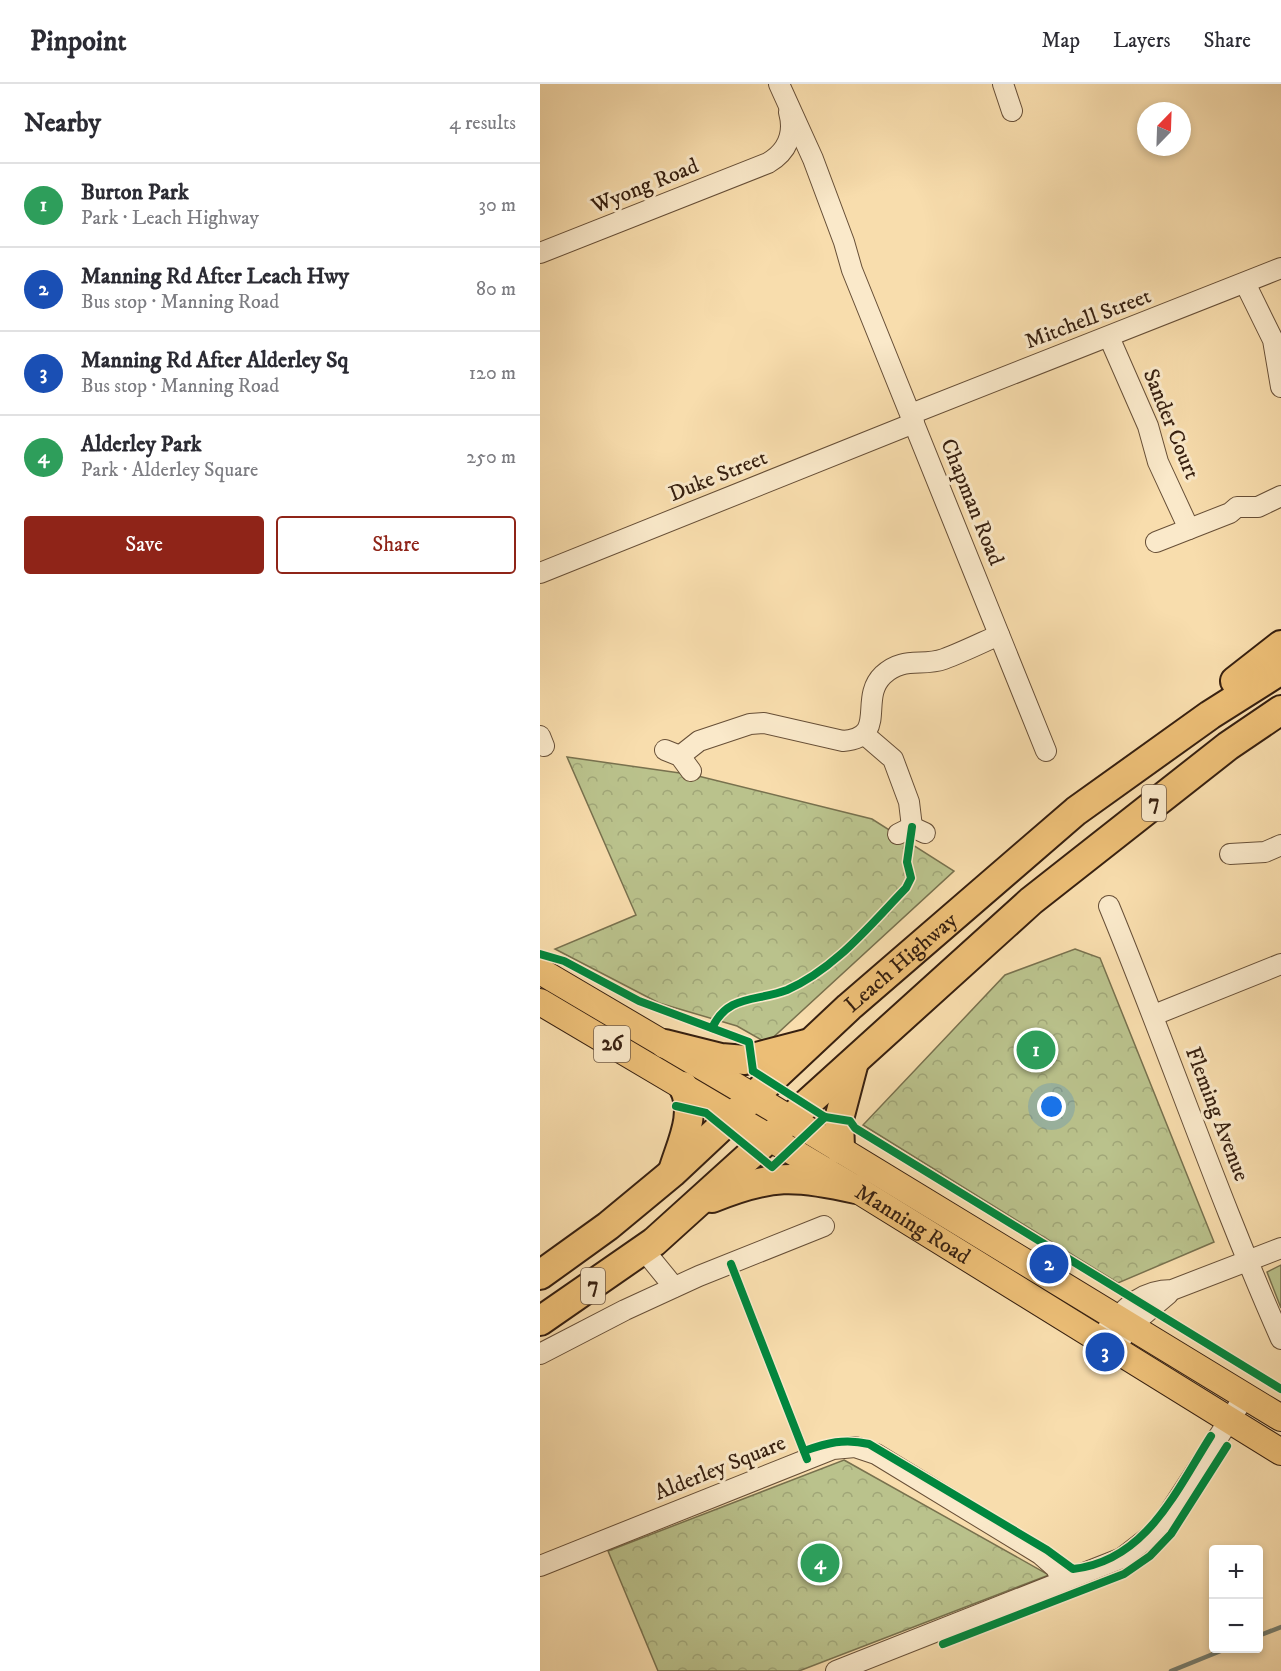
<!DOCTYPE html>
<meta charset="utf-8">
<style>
:root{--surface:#fff;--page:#f7f7f7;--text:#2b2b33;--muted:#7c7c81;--line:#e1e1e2;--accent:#8f2418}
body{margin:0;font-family:"IM FELL DW Pica",serif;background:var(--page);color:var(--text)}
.controls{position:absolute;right:18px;bottom:18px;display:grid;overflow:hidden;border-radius:6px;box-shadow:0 3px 9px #0003}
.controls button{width:54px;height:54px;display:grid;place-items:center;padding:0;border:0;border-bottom:2px solid var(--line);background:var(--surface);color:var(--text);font:30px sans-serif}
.compass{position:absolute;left:597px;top:18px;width:54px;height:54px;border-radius:50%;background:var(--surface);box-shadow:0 3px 9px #0003;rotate:23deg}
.you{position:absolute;left:512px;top:1023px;width:21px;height:21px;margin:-15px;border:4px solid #fff;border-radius:50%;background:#1a73e8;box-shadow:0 0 0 9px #1a73e833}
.badge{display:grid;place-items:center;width:39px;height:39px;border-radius:50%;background:var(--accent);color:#fff;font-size:20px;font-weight:700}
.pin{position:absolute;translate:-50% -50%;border:3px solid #fff;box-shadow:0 2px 6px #0006}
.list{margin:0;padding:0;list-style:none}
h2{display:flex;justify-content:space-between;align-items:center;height:78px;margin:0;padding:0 24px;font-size:26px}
h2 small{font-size:20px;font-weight:400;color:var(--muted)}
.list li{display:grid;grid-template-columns:39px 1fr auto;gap:18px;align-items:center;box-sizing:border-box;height:84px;padding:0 24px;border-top:2px solid var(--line)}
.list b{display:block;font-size:22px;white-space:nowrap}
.list p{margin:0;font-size:20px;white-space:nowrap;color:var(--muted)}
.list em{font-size:20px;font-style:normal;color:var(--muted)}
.actions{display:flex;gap:12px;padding:18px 24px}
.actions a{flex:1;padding:14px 0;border:2px solid var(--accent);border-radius:6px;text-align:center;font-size:21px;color:var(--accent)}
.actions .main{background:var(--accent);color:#fff}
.map{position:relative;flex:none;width:741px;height:1587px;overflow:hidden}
header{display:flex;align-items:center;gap:36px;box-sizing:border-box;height:84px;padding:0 30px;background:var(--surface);border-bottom:2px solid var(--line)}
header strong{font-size:28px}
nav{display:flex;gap:33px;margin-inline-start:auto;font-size:21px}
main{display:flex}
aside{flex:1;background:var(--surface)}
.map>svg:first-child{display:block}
</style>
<header>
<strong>Pinpoint</strong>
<nav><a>Map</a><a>Layers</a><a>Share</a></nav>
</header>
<main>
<aside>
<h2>Nearby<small>4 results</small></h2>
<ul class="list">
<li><span class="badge" style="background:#2e9e5b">1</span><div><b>Burton Park</b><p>Park · Leach Highway</p></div><em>30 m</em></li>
<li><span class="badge" style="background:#1a4fb4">2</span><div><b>Manning Rd After Leach Hwy</b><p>Bus stop · Manning Road</p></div><em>80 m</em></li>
<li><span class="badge" style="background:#1a4fb4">3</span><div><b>Manning Rd After Alderley Sq</b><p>Bus stop · Manning Road</p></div><em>120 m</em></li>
<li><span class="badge" style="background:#2e9e5b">4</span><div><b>Alderley Park</b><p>Park · Alderley Square</p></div><em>250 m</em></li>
</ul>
<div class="actions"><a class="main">Save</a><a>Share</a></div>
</aside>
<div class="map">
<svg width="741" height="1587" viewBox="0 0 741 1587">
<defs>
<pattern id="park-crowns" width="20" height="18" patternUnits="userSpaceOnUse" patternTransform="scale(1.5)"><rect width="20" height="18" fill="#bac28c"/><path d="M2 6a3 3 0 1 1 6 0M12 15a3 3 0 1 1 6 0" fill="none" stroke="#a0a678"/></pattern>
</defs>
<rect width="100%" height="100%" fill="#f8ddad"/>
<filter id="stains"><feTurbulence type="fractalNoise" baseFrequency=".00333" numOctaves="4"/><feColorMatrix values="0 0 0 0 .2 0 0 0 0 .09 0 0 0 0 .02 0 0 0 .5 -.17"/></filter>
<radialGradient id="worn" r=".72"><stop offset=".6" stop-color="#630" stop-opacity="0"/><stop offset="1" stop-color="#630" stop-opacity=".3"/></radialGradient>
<!-- green -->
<polygon fill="#bac28c" stroke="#78714e" stroke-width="1.5" points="741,1181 741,1224 727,1188"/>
<!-- park -->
<g fill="url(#park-crowns)" stroke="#78714e" stroke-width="1.5">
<polygon points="27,673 154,691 332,735 414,787 227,959 197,942 119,919 15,865 96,831"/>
<polygon points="535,865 560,874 674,1158 578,1199 323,1041 465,891"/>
<polygon points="304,1376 509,1491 259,1587 118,1587 68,1467"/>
</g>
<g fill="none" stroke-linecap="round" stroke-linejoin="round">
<!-- stream -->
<g stroke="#757d6f" stroke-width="4.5">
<polyline points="718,1552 741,1543"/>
<polyline points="631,1587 688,1564"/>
</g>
<!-- minor casing -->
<g stroke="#674f37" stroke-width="22">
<g id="minor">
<polyline points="239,0 273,75 304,158 312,186 506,667"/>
<polyline points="463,0 472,27"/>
<path d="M0,169L228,79C247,68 255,50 249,28"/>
<polyline points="705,199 733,256 741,303"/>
<polyline points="569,253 608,342 618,378 649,445"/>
<polyline points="371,330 741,184"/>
<polyline points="616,458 690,429 697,423 718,423 741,412"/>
<polyline points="0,489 374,339"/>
<polyline points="325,651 353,675 369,718 372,743"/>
<polyline points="0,652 4,662"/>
<polyline points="125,666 140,672 151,687"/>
<path d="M140,672L159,657L210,640L224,639L303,657C349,653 318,615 343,591C363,572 382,583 404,575C423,568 441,559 459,551"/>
<polyline points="358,750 372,743 385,749"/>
<polyline points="690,770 725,768 741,761"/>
<path d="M569,822C628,965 678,1113 741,1255"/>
<polyline points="614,931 741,880"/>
<polyline points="103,1165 134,1203"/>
<path d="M568,1244C586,1222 603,1206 632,1206L741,1164"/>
<polyline points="575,1265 589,1243 628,1210"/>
<polyline points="0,1270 85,1226 159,1192 284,1142"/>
<polyline points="0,1482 293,1365 315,1363 336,1370 500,1470 516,1484 522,1497"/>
<polyline points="296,1587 582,1474 618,1446 705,1312"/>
</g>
</g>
<!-- major casing -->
<g stroke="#372010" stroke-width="28">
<g id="major">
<polyline points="0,887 214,1013 741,1334"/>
<path id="s1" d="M0,918L316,1105L741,1368"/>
</g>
</g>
<!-- highway casing -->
<g stroke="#372010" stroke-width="32">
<g id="highway">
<polyline points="695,597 741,561"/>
<polyline points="125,960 181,974 205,976 266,960"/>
<polyline points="300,1065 299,1035 314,978"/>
<path d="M133,1087C141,1060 158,1029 143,1002"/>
<path d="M172,1114C231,1090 255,1091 316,1105"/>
<path id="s2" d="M0,1191L68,1142L132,1089L309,923L536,727L670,631L741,586"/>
<polyline points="0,1237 114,1158 491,817 688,662 741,626"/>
</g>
</g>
<!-- minor -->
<use href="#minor" stroke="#fae9ca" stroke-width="20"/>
<!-- major -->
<use href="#major" stroke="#ecbe76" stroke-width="26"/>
<!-- highway -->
<use href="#highway" stroke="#ecbe76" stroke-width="28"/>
<!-- cycleway casing -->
<g stroke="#fae9ca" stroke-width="11">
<g id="cycleway">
<polyline points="0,870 24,877 99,917 209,958 213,987"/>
<path d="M172,944C188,910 216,918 247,906C295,885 330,841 366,804L371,794L367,778L372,743"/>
<polyline points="213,987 285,1033 310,1037 315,1044 741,1305"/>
<polyline points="136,1022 166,1029 232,1083 285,1033"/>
<polyline points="191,1180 267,1375"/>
<path d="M264,1367C287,1359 304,1354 329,1360L507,1466L533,1485C606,1477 636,1407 671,1352"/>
<polyline points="403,1560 584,1490 610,1472 631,1450 687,1362"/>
</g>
</g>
<!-- cycleway -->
<use href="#cycleway" stroke="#00873e" stroke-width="8"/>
</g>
<g text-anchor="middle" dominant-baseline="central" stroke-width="6" stroke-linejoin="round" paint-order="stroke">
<!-- shield labels -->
<g fill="#fae9ca" stroke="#725c48" stroke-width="1.5">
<rect x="602" y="701" width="24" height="36" rx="4.5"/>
<rect x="54" y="942" width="36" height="36" rx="4.5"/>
<rect x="41" y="1184" width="24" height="36" rx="4.5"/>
</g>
<g font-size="21" font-weight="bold" fill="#372010">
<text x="614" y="719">7</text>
<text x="72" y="960">26</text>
<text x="53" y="1202">7</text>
</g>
<!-- street labels -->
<g font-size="22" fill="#372010" stroke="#fae9ca">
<text transform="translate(105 102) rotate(-22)">Wyong Road</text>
<text transform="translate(548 235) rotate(-21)">Mitchell Street</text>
<text transform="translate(631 340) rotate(68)">Sander Court</text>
<text transform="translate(178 392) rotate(-22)">Duke Street</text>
<text transform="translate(432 418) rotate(68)">Chapman Road</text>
<text stroke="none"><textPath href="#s2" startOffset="478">Leach Highway</textPath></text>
<text transform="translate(677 1030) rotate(69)">Fleming Avenue</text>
<text stroke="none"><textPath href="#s1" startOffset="434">Manning Road</textPath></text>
<text transform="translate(180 1384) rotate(-22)">Alderley Square</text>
</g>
</g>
<rect width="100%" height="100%" filter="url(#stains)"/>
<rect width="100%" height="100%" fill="url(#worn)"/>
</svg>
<div class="controls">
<button>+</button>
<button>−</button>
</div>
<svg class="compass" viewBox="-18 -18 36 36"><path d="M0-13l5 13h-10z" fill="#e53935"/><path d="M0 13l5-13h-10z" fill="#7c7c81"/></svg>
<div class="you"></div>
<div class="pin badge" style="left:496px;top:966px;background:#2e9e5b">1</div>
<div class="pin badge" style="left:509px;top:1180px;background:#1a4fb4">2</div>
<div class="pin badge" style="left:565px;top:1268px;background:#1a4fb4">3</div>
<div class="pin badge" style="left:280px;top:1479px;background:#2e9e5b">4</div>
</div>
</main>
